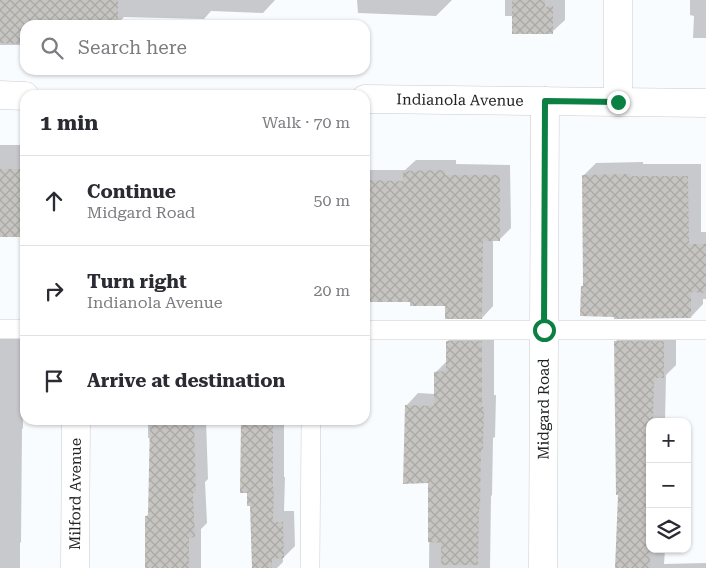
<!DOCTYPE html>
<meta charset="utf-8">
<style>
:root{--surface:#fff;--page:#f2f2f3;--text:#2b2b33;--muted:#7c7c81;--line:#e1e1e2}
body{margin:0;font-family:"Roboto Serif",serif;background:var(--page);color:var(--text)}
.controls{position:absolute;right:15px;bottom:15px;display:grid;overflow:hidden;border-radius:10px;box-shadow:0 1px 4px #0004}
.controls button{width:45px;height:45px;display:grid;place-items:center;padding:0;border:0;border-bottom:1px solid var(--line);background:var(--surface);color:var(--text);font:25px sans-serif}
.stop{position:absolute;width:15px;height:15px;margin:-11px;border:4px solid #0b8043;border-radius:50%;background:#fff}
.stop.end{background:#0b8043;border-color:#fff;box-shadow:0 1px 5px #0008}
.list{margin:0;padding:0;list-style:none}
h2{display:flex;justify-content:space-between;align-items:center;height:65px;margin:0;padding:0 20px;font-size:21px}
h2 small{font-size:16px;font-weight:400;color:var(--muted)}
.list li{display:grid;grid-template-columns:32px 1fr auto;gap:15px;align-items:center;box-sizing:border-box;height:90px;padding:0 20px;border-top:1px solid var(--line)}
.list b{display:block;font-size:19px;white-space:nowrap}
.list p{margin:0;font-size:16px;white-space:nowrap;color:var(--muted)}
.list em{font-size:16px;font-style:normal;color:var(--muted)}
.icon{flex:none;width:28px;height:28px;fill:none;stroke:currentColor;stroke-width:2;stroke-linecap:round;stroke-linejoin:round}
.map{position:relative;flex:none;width:706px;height:568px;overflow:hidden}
.search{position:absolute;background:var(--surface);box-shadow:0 1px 4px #0004;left:20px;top:20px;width:350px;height:55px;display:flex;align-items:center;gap:12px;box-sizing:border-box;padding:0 18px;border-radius:15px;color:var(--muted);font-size:19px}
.panel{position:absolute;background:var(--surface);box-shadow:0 1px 4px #0004;left:20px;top:90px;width:350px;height:335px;border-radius:15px}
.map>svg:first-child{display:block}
</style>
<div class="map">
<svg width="706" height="568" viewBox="0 0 706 568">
<defs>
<pattern id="building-cross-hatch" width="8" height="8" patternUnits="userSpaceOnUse" patternTransform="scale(1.25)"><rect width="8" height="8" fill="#c7c5c1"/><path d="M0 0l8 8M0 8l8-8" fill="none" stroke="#aba9a6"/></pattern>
</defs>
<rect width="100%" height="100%" fill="#f9fcff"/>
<!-- shadow -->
<g fill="#0003">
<polygon points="0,0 275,0 263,13 211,11 204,19 124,17 117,25 65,23 65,25 25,25 25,45 0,45"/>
<polygon points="357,0 452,0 436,16 358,13"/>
<polygon points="505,0 565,0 565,20 552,32 513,16 505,16"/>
<polygon points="690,0 706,0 706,38 693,38 694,16 690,15"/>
<rect x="0" y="145" width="25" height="90"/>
<polygon points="416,160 456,160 456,164 510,165 511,228 500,239 493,239 493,306 482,318 447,305 411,301 366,301 365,316 365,170 405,170"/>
<polygon points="643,162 643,164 701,164 701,232 706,232 706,299 703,299 703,304 691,317 584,285 583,176 596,163"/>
<polygon points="459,329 494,329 494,395 496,395 495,437 493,438 492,495 491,496 490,568 429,568 430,482 406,406 418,393 435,394 436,372 447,361 447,342"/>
<polygon points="627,330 676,330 676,365 666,375 665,422 650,422 650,549 665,549 664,564 706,563 706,568 616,568 619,494 615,342"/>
<polygon points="0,337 22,337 23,428 22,429 21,542 20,543 20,568 0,568"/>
<polygon points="148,420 206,420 208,479 205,482 207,523 201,529 201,568 146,568 146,517 149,513 151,438 148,438"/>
<polygon points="242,420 284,420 284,477 285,477 284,511 294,511 295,546 283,558 283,562 277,568 253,568 251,505"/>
</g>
<!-- building -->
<g fill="url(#building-cross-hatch)">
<polygon points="0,0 118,0 118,25 47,24 47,25 25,25 25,44 0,43"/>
<polygon points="512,0 545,0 545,7 553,6 553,34 512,34"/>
<rect x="0" y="169" width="25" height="68"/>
<polygon points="445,170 445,175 500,175 500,241 483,241 482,319 445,319 445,306 410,306 410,302 365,302 365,180 403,181 403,171"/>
<polygon points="631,174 631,176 688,176 689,244 706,244 706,293 691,292 691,318 614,319 614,317 580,316 581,286 583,286 582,175"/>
<polygon points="446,341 482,341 482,407 484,407 483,450 481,450 480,509 479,509 478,565 441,565 441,543 428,542 428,483 403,484 405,405 434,406 434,372 446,371"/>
<polygon points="614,341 664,341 664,378 654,378 653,422 650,422 650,568 615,568 618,495 616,495"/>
<polygon points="150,420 194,420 196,493 193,493 195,537 189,538 189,568 145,568 145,516 148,516"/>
<polygon points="241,420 273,420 273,488 274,488 273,522 283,522 284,558 272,559 272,568 252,568 250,506 247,506 247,493 240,493"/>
</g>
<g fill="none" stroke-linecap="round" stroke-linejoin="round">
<!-- lane casing -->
<g stroke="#c9cbcf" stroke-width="20">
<g id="lane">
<polyline points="0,329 25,329"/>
<polyline points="365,330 706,330"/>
<polyline points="310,568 311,420"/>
</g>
</g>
<!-- street casing -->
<g stroke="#c9cbcf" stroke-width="29">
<g id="street">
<polyline points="618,102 618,0"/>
<path id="s1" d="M75,568L76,420"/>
<path id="s2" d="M543,568L545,101"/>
</g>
</g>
<!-- primary casing -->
<g stroke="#c9cbcf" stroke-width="29">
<g id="primary">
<polyline points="0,95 25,96"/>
<path id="s3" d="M365,99L706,103"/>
</g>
</g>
<!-- lane -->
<use href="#lane" stroke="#fff" stroke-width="19"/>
<!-- street -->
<use href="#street" stroke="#fff" stroke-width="28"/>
<!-- primary -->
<use href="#primary" stroke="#fff" stroke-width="28"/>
</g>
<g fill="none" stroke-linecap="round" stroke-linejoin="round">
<!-- route -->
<polyline stroke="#0b8043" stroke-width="6" points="544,330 545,101 618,102"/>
</g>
<g text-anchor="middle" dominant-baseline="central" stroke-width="5" stroke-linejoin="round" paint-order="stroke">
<!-- street labels -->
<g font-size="15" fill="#202122" stroke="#f9fcff">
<text stroke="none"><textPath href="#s3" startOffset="95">Indianola Avenue</textPath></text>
<text stroke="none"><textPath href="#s2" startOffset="159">Midgard Road</textPath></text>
<text stroke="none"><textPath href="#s1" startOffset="74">Milford Avenue</textPath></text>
</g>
</g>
</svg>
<div class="controls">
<button>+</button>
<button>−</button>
<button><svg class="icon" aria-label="layers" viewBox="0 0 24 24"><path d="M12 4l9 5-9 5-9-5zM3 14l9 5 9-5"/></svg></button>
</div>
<div class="stop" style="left:544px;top:330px"></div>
<div class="stop end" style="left:618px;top:102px"></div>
<div class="search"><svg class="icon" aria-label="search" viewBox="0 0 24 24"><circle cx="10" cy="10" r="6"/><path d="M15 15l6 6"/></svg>Search here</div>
<section class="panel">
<h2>1 min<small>Walk · 70 m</small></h2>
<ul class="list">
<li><svg class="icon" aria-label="ahead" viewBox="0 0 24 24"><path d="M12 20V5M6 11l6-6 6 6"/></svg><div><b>Continue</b><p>Midgard Road</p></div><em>50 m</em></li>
<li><svg class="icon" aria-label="right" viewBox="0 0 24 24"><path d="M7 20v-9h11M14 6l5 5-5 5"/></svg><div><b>Turn right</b><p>Indianola Avenue</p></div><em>20 m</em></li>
<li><svg class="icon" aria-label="arrive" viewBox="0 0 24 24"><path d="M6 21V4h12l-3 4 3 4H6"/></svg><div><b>Arrive at destination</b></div></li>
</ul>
</section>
</div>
